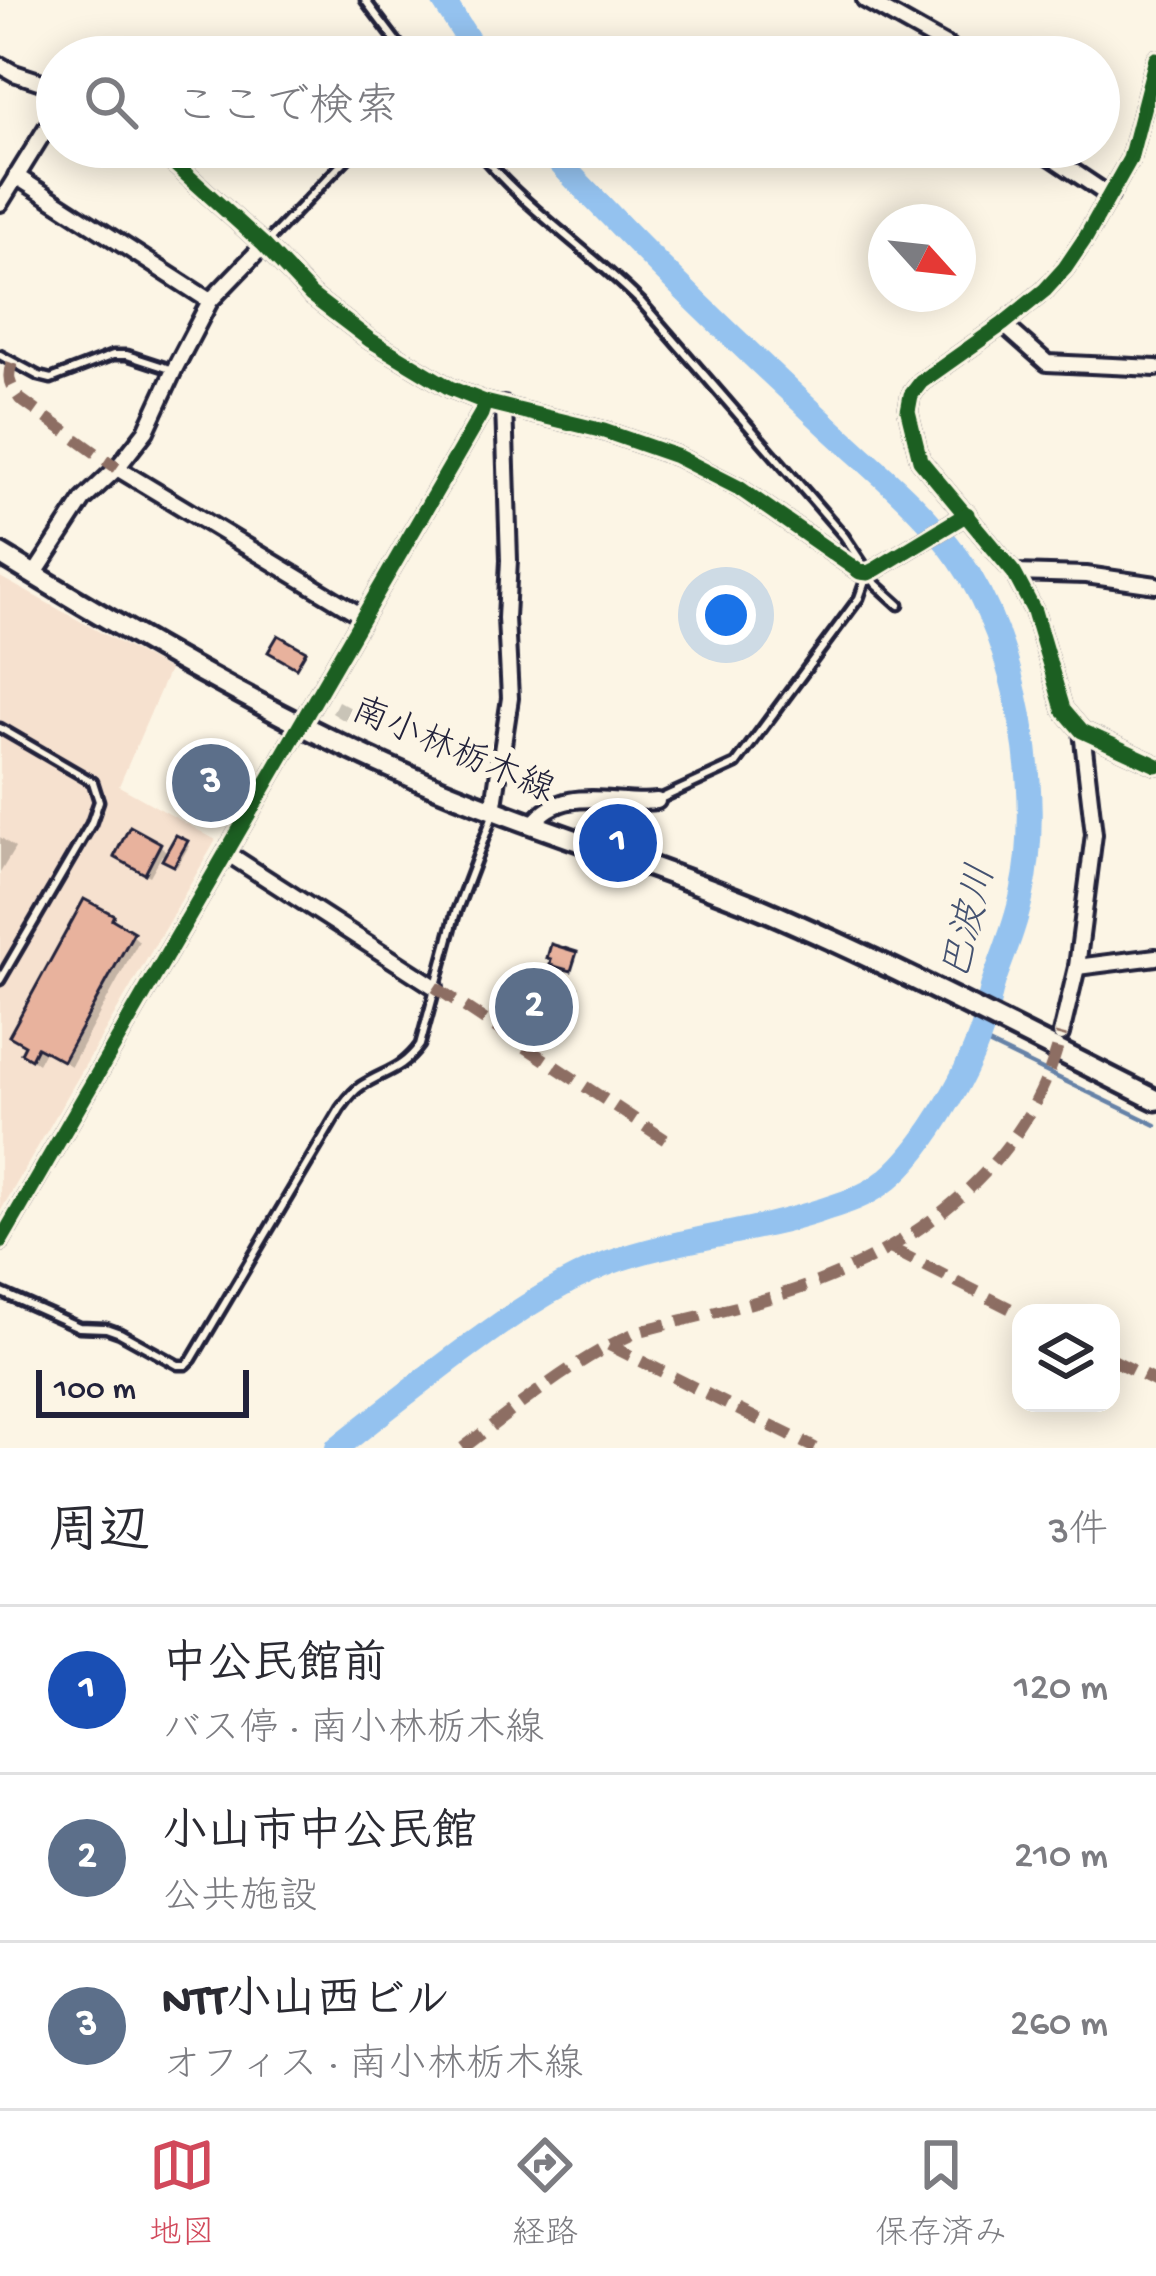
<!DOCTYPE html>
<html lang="ja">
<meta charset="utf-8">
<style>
:root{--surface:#fff;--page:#f7f7f7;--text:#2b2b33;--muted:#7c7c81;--line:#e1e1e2;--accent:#d1495b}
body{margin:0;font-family:"Gochi Hand","Klee One",sans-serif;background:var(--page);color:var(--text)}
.controls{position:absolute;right:36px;bottom:36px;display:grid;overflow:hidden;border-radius:24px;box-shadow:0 6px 30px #0003}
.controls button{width:108px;height:108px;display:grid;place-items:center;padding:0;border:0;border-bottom:3px solid var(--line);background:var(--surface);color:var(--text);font:60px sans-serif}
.compass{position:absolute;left:868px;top:204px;width:108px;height:108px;border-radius:50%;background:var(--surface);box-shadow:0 6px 30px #0003;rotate:117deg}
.scale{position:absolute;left:36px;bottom:30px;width:213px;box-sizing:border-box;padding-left:12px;border:6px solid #22223b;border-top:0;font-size:33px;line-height:42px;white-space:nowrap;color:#22223b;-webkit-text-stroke:9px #fcf5e5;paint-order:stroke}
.you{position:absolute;left:726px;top:615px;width:42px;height:42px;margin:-30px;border:9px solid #fff;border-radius:50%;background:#1a73e8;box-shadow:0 0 0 18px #1a73e833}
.badge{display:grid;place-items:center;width:78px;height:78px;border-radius:50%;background:var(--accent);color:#fff;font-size:39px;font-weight:700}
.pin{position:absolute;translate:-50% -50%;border:6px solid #fff;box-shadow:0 3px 12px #0006}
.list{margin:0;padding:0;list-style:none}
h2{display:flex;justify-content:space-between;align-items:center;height:156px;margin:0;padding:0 48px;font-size:51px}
h2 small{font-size:39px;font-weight:400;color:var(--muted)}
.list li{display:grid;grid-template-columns:78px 1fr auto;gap:36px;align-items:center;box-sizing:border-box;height:168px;padding:0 48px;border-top:3px solid var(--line)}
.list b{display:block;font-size:45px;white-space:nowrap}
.list p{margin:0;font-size:39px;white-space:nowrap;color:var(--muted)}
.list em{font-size:39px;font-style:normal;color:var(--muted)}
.icon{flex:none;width:66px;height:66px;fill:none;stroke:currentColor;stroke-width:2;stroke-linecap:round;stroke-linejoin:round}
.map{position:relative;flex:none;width:1156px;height:1448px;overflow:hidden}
.search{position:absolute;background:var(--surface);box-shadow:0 6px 30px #0003;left:36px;right:36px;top:36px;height:132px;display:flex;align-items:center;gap:30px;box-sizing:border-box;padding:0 42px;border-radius:66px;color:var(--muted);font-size:45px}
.sheet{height:660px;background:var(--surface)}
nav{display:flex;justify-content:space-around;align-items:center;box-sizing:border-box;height:168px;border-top:3px solid var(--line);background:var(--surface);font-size:33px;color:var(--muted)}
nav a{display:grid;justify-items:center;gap:6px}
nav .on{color:var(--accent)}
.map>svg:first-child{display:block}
</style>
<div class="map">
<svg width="1156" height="1448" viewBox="0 0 1156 1448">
<rect width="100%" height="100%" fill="#fcf5e5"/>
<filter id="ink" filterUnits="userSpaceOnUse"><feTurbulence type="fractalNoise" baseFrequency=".00833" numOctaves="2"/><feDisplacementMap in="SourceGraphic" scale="24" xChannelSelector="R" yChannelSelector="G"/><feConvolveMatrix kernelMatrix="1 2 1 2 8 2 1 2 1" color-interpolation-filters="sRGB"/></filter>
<g filter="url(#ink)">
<!-- built -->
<polygon fill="#f6e1cf" points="0,577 169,670 119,786 216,840 0,1212"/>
<!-- shadow -->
<g fill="#0003">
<polygon points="338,701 351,708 345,721 332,713"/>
<polygon points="207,761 239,781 223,812 195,797"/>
<polygon points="633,816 638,821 629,844 598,832 593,827"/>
<polygon points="0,837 15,848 0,873"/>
<polygon points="186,844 189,846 177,867 162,855 150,876 122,861 160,845 169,854"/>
<polygon points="85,903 113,918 139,941 71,1066 45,1051 38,1064 24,1053 27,1047 12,1036"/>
<polygon points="563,979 571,988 573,984 580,987 576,997 565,992 555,1016 567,1024 560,1043 546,1037 544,1042 536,1039 532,1032 513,1022 526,1006"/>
</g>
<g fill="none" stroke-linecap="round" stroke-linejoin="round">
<!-- stream -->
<polyline stroke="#6682a7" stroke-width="4.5" points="978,1039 1156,1125"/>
<!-- river -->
<g stroke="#94c2ef" stroke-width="24">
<polyline points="443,0 479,57"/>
<path d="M337,1448C374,1418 411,1390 449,1361C499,1324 550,1286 609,1263C677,1238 750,1234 819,1211C840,1204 862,1198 880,1185C921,1157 966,1077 982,1030C988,1012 989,992 996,975C1006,948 1016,923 1022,894C1044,795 1018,643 959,559C920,504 868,465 820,419C749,353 678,286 611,216C589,193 566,171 546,147"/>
</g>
</g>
<!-- building -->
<g fill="#e8b29d" stroke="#22223b" stroke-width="3">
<polygon points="278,635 306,651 296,668 268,652"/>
<polygon points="206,757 236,773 217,810 186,793"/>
<polygon points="598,805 610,810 612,805 635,813 624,841 589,828"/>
<polygon points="130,826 161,843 145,874 114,857"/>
<polygon points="176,835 188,841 174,866 162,860"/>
<polygon points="84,899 114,915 112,919 134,932 63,1061 37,1047 31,1059 21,1053 25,1045 9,1036"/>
<polygon points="551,944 577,952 571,971 550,965 551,959 547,958"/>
<polygon points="546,970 564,977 551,1012 564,1016 555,1040 541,1035 539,1039 528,1035 530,1030 509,1023 518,1000 524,1002 529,987 539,991"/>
</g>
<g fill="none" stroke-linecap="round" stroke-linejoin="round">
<!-- service casing -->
<g stroke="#22223b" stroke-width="15">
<g id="service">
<polyline points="365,0 408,57"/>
<path d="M475,147C522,207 587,248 640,301L844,536L876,584L899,605"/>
<polyline points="265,244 358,147"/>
<polyline points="0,355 39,376 51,379 113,355 127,355 170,369"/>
<polyline points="0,728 93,782 99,801 91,824 0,980"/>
<polyline points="660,799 736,764 859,598 868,573"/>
<path d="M0,1292L79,1327L106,1328L120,1333L178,1365H186L192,1359L340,1109C346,1101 352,1092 361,1086C386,1070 401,1071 420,1045L455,915L493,815"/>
</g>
</g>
<!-- minor casing -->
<g stroke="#22223b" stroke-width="22">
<g id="minor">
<polyline points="865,0 949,47 954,57"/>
<polyline points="1156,59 1130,159 1086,237 1065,268 1045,290 1003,324 921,382 911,395 908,411 920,460 1014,573 1034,611 1063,709 1082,731 1156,765"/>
<polyline points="0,65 14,73 57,87"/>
<polyline points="156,147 264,245 311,295 370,340 450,388 485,402 604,431 676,456 739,488 860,572 868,573 876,569 967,514"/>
<polyline points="1044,147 1047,154 1110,196"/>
<polyline points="16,176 210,301"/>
<polyline points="0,203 57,111"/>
<polyline points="1003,324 1047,363 1156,368"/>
<polyline points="117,468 362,616"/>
<polyline points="1014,573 1086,575 1156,585"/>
<polyline points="34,575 83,500 117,468 146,431 174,370 210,301 264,245"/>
<polyline points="493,811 510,698 506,618 509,560 504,405"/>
<path d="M533,824C564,783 614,806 657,801"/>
<polyline points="227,853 435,987"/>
<polyline points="1077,967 1156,957"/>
<polyline points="1061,1034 1077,967 1094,834 1082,731"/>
<polyline points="0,1242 481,414 485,402"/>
</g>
</g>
<!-- secondary casing -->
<g stroke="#22223b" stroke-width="27">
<path id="secondary" d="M0,554C131,634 266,713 407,775C523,826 646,861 764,910C897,967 1026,1035 1156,1100"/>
</g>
<!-- service -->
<use href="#service" stroke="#fcf5e5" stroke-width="6"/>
<!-- minor -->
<use href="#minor" stroke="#fcf5e5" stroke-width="14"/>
<!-- secondary -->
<use href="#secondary" stroke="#fcf5e5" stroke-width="18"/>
<!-- quiet -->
<g stroke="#8d6e63" stroke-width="12" stroke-dasharray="24 12" stroke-linecap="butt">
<path d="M12,363C6,379 10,385 20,399L117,468"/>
<polyline points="435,987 675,1146"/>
<polyline points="892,1249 1021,1314"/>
<polyline points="609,1345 815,1448"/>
<polyline points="1111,1359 1156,1382"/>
<path d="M463,1448C518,1406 576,1358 640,1331C693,1317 748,1306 801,1288C919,1247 1031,1161 1061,1034"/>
</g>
<!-- cycleway casing -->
<g stroke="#fcf5e5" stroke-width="22">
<g id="cycleway">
<polyline points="1156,59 1130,159 1086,237 1065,268 1045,290 1003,324 921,382 911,395 908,411 920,460 1014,573 1034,611 1063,709 1082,731 1156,765"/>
<polyline points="156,147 264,245 311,295 370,340 450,388 485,402 604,431 676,456 739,488 860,572 868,573 876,569 967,514"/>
<polyline points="0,1242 481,414 485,402"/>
</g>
</g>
<!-- cycleway -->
<use href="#cycleway" stroke="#1b5e20" stroke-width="15"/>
</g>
</g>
<g text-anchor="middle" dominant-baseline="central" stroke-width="12" stroke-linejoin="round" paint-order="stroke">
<!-- street labels -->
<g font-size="36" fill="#22223b" stroke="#fcf5e5">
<text transform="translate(452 753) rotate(23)">南小林栃木線</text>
</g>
<!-- water labels -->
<g font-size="39" font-style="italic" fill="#445271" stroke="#fcf5e5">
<text transform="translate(972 923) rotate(-76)">巴波川</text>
</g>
</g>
</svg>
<div class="controls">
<button><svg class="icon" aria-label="layers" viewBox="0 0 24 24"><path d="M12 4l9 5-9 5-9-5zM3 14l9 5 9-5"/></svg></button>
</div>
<svg class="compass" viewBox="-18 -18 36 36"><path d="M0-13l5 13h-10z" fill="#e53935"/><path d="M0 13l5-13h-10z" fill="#7c7c81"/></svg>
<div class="scale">100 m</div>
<div class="you"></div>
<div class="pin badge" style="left:618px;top:843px;background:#1a4fb4">1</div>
<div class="pin badge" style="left:534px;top:1007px;background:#5c6f8a">2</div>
<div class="pin badge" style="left:211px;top:783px;background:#5c6f8a">3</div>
<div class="search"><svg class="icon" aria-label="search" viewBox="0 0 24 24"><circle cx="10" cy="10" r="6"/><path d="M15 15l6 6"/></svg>ここで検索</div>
</div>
<section class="sheet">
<h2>周辺<small>3件</small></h2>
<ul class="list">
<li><span class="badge" style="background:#1a4fb4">1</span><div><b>中公民館前</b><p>バス停 · 南小林栃木線</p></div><em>120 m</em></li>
<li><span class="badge" style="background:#5c6f8a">2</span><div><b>小山市中公民館</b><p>公共施設</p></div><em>210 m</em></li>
<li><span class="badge" style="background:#5c6f8a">3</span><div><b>NTT小山西ビル</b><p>オフィス · 南小林栃木線</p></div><em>260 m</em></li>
</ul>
</section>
<nav>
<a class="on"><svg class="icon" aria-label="map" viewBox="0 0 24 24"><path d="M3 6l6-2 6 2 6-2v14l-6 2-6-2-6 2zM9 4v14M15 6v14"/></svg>地図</a>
<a><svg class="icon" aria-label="directions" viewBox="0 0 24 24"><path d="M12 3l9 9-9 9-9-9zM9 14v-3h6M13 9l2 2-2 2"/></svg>経路</a>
<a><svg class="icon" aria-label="saved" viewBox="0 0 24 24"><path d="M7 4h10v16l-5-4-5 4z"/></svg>保存済み</a>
</nav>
